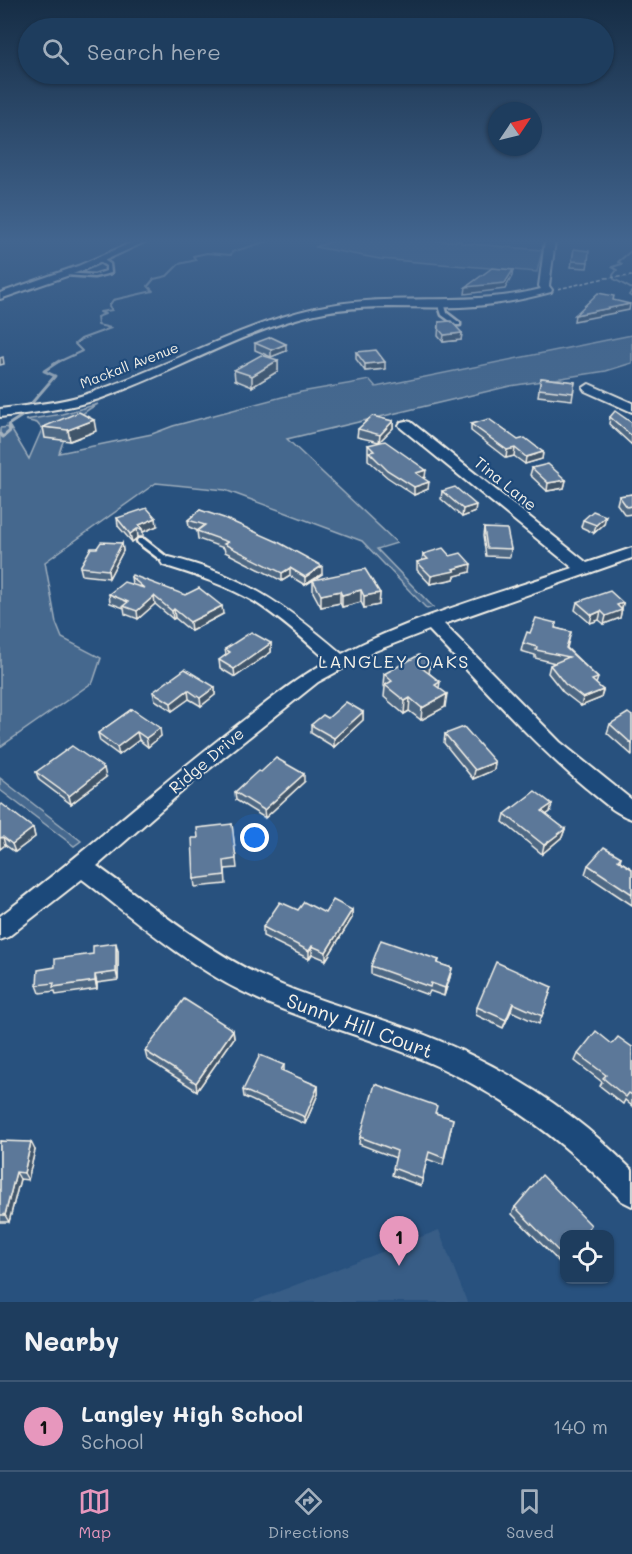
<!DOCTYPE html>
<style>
:root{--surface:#1e3d5e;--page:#264464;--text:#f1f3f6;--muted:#a1aebc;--line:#3c5673;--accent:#e797bd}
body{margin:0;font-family:Mali,sans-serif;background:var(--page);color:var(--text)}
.controls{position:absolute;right:18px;bottom:18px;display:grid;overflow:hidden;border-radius:12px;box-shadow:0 2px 4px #0004}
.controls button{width:54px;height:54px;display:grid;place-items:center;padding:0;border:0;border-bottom:2px solid var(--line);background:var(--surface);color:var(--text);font:30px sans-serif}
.compass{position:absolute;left:488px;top:102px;width:54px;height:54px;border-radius:50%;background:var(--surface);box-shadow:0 2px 4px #0004;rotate:55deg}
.you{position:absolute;left:255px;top:838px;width:21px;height:21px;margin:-15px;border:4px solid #fff;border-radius:50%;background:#1a73e8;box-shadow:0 0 0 9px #1a73e833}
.badge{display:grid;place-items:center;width:39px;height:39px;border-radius:50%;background:var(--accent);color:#111;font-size:20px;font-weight:700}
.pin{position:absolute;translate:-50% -50px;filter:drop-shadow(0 2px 3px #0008)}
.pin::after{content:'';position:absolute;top:32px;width:21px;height:18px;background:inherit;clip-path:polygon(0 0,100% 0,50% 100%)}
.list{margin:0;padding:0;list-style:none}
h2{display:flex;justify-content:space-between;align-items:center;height:78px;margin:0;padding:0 24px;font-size:26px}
h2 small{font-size:20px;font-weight:400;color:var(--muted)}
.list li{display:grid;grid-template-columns:39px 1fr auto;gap:18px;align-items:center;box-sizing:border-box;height:90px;padding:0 24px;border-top:2px solid var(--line)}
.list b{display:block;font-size:22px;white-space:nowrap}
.list p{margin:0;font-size:20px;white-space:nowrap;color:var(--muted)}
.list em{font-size:20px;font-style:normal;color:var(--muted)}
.icon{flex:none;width:33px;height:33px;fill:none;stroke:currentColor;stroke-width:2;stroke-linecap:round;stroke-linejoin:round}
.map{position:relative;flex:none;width:632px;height:1302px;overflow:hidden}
.search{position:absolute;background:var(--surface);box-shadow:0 2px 4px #0004;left:18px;right:18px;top:18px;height:66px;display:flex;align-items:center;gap:15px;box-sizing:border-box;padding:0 21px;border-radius:33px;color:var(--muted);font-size:22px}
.sheet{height:168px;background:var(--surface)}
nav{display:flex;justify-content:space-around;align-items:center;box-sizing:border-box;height:84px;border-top:2px solid var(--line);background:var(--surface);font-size:16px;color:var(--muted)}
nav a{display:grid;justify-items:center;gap:3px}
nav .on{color:var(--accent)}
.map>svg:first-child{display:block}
</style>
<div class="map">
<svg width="632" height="1302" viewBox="0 0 632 1302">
<rect width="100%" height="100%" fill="#28517e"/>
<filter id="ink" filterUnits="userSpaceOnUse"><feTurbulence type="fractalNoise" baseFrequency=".0167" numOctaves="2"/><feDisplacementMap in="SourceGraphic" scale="12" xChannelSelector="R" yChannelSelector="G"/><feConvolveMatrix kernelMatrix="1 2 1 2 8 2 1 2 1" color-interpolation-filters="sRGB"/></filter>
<g filter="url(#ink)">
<!-- built -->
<polygon fill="#375d86" points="439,1230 467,1302 251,1302"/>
<!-- green -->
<g fill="#45688e" stroke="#9cacbb" stroke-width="1.5">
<polygon points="334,241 461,241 461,243 542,250 537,272 380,259 315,247"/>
<path d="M632,335V363L606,371L510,386L287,439L397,543L377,549L433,607L427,609L362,541L225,490L156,483L45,562L56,623L62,638L101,658L93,682L0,747V428L10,427L29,459L42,429L37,423L25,420L62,414L98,404C76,415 66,430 59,453L152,434L173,426L301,392L370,380L376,387Z"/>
<polygon points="0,778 81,841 74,846 0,790"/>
</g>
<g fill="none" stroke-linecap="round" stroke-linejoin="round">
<!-- stream-far1 -->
<g stroke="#a4b2be" stroke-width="2">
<polyline points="632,250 618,262 622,264 612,267 617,270 613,275 614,279 632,289"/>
<polyline points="632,291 629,295 632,297"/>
<polyline points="56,363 82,351 75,344 81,339 111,328 98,325 97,317 105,314 100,312 112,310 109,306 113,300 153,291 148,286 154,279 167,276 179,264 196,260 193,256 207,253 231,255 232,252 268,241"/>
</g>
<!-- stream -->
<g stroke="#a4b2be" stroke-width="3">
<polyline points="30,405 55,376 44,371 59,361"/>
<polyline points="0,434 3,437 10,431 8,425 25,414"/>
</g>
<!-- service casing -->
<g stroke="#f4f1e8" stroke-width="5">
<g id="service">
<polygon points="98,259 102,259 110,264 111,273 94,277 65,275 63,274 65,273 94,275 106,271 106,266 98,261"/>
<polygon points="442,304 445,306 447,313 460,323 460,325 456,325 442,315 439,306"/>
<polygon points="138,539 144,539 173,562 169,564 166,564 138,543 137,541"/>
</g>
</g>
<!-- minor casing -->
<g stroke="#f4f1e8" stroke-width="4">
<g id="minor">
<polygon points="135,241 147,241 84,270 0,299 0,293 78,266"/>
<path d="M545,241H555L549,286L552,290L551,292C521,300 492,306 461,307C412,309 363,303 315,314C239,332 172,374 99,399C67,409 33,413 0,417V409C30,405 61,403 90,393C166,368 236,326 315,308C390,291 466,308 541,289L539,286Z"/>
<polygon points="589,384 632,403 632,412 585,391 583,388"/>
<path d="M406,421L411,422L587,563L632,548V558L444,624L560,742L632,800V819C615,814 600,799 586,788C529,740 481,684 429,630L375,651L318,682L194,781L97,866C150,904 200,946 259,975C307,998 361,1012 412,1030C495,1061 570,1106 632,1170V1206L622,1201C562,1138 492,1087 411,1055C355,1033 295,1018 241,991C183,962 133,918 82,879L8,937L0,940V916C80,857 153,790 231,730C263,706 293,680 328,661C305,640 281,619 255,602C226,585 195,575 163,565L161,562L163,559L169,557C243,575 285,605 342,654C414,616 496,594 573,568L401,428L399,425L401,422Z"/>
</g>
</g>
<!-- path -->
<polyline stroke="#f4f1e8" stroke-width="1.5" stroke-dasharray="4 2" stroke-linecap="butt" points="558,289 605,278 632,276"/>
<!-- service -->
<use href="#service" fill="#1f4a7a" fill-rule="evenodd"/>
<!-- minor -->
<use href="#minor" fill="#1f4a7a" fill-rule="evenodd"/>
</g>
<!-- wall -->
<g fill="#4e6784" stroke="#f4f1e8" stroke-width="1.5">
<polygon points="574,249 588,262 587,268 571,267"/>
<polygon points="439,322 462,333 461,340 443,342 438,336"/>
<polygon points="255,343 286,351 271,357 255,350"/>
<polygon points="356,352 385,369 365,371 356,359"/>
<polygon points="278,360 278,371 252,387 235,380 234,370"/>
<polygon points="541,378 575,382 572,400 538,396"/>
<polygon points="610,417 632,423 632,445 609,424"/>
<polygon points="393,421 393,428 379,442 357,437 358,429"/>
<polygon points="471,424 518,440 543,452 542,459 525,464 514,456 506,458 471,431"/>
<polygon points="43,427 96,431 70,441 45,438"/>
<polygon points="368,445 425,477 423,478 428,489 414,495 387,477 368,460"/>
<polygon points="532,468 566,480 564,488 547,491 530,475"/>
<polygon points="442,491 475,512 462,517 441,499"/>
<polygon points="632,494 632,514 625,515 617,504 619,496"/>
<polygon points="200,510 322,574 313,580 380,593 379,605 364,608 361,602 342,607 340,603 321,607 313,592 313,580 305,585 290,576 282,581 225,552 224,548 198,539 197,531 198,531 189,527 188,520"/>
<polygon points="117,518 157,526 143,532 143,537 138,537 132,542 118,526"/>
<polygon points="583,520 604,524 594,533 581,527"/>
<polygon points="484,528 511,549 510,557 486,556 483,536"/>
<polygon points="122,543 123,551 109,578 82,575 80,567 97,548"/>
<polygon points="423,554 450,556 470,572 455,576 454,579 430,584 417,570 417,562 422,561"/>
<polygon points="131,577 223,614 191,631 175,618 173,619 155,604 138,619 125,614 124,608 110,603 109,594 132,584"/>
<polygon points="577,602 623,603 620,618 604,624 599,620 590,623 575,610"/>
<polygon points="556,623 555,628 571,632 567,648 598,678 596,684 603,690 601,698 581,706 563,692 548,673 550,665 555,663 535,658 535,655 521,651 523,643 530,633"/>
<polygon points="271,643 271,652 235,677 220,668 219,660 226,655 225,649"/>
<polygon points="430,663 429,673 440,682 439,688 445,707 421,720 409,711 404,714 384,697 385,687 383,686 384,674"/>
<polygon points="215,687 215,695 201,706 189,699 172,711 155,700 153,692"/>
<polygon points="132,709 161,736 148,747 139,740 119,755 100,741 98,733"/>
<polygon points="363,712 363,720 334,747 311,733 311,725 328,718"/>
<polygon points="632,716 632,755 607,733 610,724"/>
<polygon points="445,734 495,762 494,770 473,779 444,743"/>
<polygon points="36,772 106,777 71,804 39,780"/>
<polygon points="304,782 265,818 236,800 235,792"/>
<polygon points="0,806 33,828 35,837 15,852 5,845 0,849"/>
<polygon points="550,812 546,815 565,829 562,837 542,854 503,822 505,814"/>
<polygon points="232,824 237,868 225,869 226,884 195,887 194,879 198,838"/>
<polygon points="621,857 620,861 632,869 632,905 585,874 588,865"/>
<polygon points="298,910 325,913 352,910 352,918 326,960 312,954 309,959 263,936 263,927"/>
<polygon points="118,951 118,980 97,983 97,989 56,995 55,991 40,993 37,985 55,967"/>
<polygon points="439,960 438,964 452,968 450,977 444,996 430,991 428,995 371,974 371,966"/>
<polygon points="552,987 539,1024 511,1011 503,1028 476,1015 477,1007"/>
<polygon points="233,1030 234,1038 197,1091 147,1059 145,1051"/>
<polygon points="612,1044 632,1047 632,1106 625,1100 623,1104 600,1086 602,1082 575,1061 578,1054"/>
<polygon points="284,1065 284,1072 318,1086 318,1094 305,1124 244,1097 243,1090"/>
<polygon points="436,1113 453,1119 443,1165 427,1159 421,1186 392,1175 396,1158 359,1144 360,1137"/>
<polygon points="0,1141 35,1150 28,1180 20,1179 9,1222 0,1222"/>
<polygon points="515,1207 564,1234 564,1267 512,1214"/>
</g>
<!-- shaded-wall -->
<g fill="#40546b" stroke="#f4f1e8" stroke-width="1.5">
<polygon points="513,270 512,276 505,289 465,294 466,287"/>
<polygon points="630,304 629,310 574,321 575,315"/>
<polygon points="462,333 461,340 443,342 444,335"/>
<polygon points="286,344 286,351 271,357 271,350"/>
<polygon points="3,357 4,364 0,365 0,358"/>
<polygon points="278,360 278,371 252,387 252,376"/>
<polygon points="385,362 385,369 365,371 365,364"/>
<polygon points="94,420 96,431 70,441 68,430"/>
<polygon points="393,421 393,428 379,442 380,435"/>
<polygon points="515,448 514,456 506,458 507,450"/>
<polygon points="543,452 542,459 525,464 526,457"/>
<polygon points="426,470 425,477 416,481 416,473"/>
<polygon points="566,480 564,488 547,491 548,483"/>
<polygon points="429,482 428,489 414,495 414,487"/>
<polygon points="476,505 475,512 462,517 463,509"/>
<polygon points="606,516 604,524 594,533 596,525"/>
<polygon points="156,518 157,526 143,532 142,529 139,525"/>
<polygon points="137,529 138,537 132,542 130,534"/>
<polygon points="122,543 123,551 109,578 108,570"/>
<polygon points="471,564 470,572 455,576 454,579 430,584 431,576"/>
<polygon points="322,566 322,574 305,585 305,577"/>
<polygon points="290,568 290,576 282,581 282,573"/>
<polygon points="361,590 361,602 342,607 342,595"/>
<polygon points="340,591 340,603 321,607 321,595"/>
<polygon points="380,593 379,605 364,608 364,596"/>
<polygon points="154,596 155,604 138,619 137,611"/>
<polygon points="623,603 620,618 604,624 606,616 617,605"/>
<polygon points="222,606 223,614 191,631 190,622"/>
<polygon points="174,609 175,618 173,619 172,611"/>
<polygon points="601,611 599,620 590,623 592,615"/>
<polygon points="271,643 271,652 235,677 234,669"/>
<polygon points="430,663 429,676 422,668"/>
<polygon points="215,687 215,695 201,706 200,698"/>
<polygon points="188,690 189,699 172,711 171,703"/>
<polygon points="603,690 601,698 581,706 583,698"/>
<polygon points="447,694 445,707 421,720 422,708"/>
<polygon points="410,698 409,711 404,714 405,701"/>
<polygon points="363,712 363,720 334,747 334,738"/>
<polygon points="160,728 161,736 148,747 146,738"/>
<polygon points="137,732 139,740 119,755 117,747"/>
<polygon points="495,762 494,770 473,779 475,770"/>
<polygon points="104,768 106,777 71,804 69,796"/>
<polygon points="304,774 304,782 265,818 264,810"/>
<polygon points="552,804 550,812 540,819 542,811"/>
<polygon points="33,828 35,837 15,852 12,844"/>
<polygon points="565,829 562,837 542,854 544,845"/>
<polygon points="3,837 5,845 0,849 0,838"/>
<polygon points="352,910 352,918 326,960 326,952"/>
<polygon points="116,943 118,951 118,980 116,972"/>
<polygon points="312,946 312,954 309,959 309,951"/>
<polygon points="452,968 450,977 444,996 445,988"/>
<polygon points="95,975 97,983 97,989 95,981"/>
<polygon points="513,1003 511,1011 503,1028 506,1020"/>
<polygon points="233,1030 234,1038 197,1091 196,1083"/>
<polygon points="318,1086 318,1094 305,1124 305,1117"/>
<polygon points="31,1142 35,1150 28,1180 24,1173"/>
<polygon points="16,1172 20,1179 9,1222 5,1215"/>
</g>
<!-- building -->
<g fill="#5b7899" stroke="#f4f1e8" stroke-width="1.5">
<polygon points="574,249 589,251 588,262 572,261"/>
<polygon points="492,268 513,270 505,283 466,287"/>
<polygon points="598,293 614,296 613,300 630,304 575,315"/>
<polygon points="451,321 462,333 444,335 439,329 439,322"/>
<polygon points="271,337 286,344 271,350 255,343"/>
<polygon points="376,350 385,362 365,364 356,352"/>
<polygon points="261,355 278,360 252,376 234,370"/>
<polygon points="541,378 575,382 573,393 539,389"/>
<polygon points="615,411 632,423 632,436 610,417"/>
<polygon points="79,412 94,420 68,430 43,427"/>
<polygon points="372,416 393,421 380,435 358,429"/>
<polygon points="489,419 518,440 525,438 543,452 526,457 515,448 507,450 471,424"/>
<polygon points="385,441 426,470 416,473 429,482 414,487 387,470 369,452 374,451 368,445"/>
<polygon points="548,464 566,480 548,483 532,468"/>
<polygon points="455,487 476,505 463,509 442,491"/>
<polygon points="632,494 632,506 627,507 619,496"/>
<polygon points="147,508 156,518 139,525 142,529 137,529 130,534 117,518"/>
<polygon points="200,510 224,518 278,542 322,566 305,577 290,568 282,573 224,544 228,542 197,531 205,525 188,520"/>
<polygon points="593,511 606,516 596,525 583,520"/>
<polygon points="484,528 507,529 511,549 487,548"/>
<polygon points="101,542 122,543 108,570 80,567 91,548 97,548"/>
<polygon points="443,548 450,556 461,553 471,564 453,569 455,571 431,576 417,562 428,559 423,554"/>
<polygon points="365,569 380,593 364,596 361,590 342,595 340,591 321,595 313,580"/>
<polygon points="132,575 185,595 199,588 222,606 190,622 174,609 172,611 154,596 137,611 123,606 128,602 109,594 124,582 144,588 131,577"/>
<polygon points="610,591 623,603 617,605 622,610 606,616 601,611 592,615 577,602"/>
<polygon points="536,618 556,623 555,628 571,632 566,648 598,678 592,680 603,690 583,698 565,684 550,665 569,657 536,650 537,647 523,643 527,632 530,633"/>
<polygon points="251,632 271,643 234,669 219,660 230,652 225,649"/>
<polygon points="419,655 430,663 422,668 440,682 435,685 447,694 422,708 410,698 405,701 385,685 392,681 384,674"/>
<polygon points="185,669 215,687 200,698 188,690 171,703 153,692"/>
<polygon points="346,702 363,712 334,738 311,725 323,715 328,718"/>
<polygon points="132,709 160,728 146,738 137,732 117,747 98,733"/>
<polygon points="628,713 632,716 632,744 610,724"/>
<polygon points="464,727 495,762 475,770 445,734"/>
<polygon points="72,746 104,768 69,796 36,772"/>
<polygon points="276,758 304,774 264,810 235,792 258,771 261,772"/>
<polygon points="535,791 552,804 542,811 565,829 544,845 505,814"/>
<polygon points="2,804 33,828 12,844 3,837 0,838 0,806"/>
<polygon points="232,824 236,859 224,861 225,875 194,879 192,838 198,838 197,828"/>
<polygon points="604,847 621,857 618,860 632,869 632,894 588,865"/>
<polygon points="333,900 352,910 326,952 312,946 309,951 263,927 280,902 298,910 304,902 325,913"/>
<polygon points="381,940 439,960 437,963 452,968 445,988 431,983 430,987 371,966"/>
<polygon points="116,943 116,972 95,975 95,981 53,987 54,983 37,985 38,970 55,967 55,959 93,954 93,946"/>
<polygon points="496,962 552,987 542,1016 513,1003 506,1020 477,1007"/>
<polygon points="184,999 233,1030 196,1083 145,1051"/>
<polygon points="596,1031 612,1044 618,1037 632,1047 632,1095 629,1093 626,1097 603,1078 606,1075 578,1054"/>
<polygon points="260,1055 284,1065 281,1070 318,1086 305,1117 243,1090"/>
<polygon points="375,1084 437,1106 435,1113 453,1119 444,1158 429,1152 422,1179 393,1168 397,1151 360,1137"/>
<polygon points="0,1141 31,1142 24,1173 16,1172 5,1215 0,1215"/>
<polygon points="542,1175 591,1225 588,1229 594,1234 564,1234 564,1257 515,1207"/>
</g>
</g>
<!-- sky -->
<linearGradient id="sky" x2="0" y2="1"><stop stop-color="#162d45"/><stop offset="0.57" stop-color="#42658f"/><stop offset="1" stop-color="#42658f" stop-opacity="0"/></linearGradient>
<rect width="632" height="423" fill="url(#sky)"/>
<g text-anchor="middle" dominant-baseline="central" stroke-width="4.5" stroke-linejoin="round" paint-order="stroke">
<!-- far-street labels -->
<g font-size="14" fill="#f4f1e8" stroke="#1f4a7a">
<text transform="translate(129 365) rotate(-21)">Mackall Avenue</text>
</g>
<!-- street labels -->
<g font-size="16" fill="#f4f1e8" stroke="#1f4a7a">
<text transform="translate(506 483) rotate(39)">Tina Lane</text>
<text transform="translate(206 760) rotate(-40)">Ridge Drive</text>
</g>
<!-- neighbourhood labels -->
<g font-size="18" letter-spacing="1.5" fill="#f4f1e8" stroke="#1f4a7a">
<text x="394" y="661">LANGLEY OAKS</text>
</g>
<!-- near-street labels -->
<g font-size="20" fill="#f4f1e8" stroke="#1f4a7a">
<text transform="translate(360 1025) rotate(20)">Sunny Hill Court</text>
</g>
</g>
</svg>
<div class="controls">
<button><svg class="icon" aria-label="locate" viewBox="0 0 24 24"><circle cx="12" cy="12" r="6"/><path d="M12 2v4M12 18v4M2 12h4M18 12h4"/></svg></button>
</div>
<svg class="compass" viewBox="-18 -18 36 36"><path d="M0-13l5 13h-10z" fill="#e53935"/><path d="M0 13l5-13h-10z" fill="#a1aebc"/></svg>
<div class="you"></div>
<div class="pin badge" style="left:399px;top:1266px">1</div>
<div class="search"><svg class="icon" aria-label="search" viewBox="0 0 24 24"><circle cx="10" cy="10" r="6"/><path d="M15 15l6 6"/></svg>Search here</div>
</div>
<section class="sheet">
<h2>Nearby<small></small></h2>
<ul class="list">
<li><span class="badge">1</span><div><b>Langley High School</b><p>School</p></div><em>140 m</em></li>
</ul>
</section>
<nav>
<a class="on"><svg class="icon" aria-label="map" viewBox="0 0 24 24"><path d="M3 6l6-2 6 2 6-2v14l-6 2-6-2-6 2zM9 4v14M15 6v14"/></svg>Map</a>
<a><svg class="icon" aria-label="directions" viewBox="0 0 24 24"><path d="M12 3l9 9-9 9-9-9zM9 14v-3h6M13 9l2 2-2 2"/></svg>Directions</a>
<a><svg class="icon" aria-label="saved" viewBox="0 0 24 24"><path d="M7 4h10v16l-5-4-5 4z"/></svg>Saved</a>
</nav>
